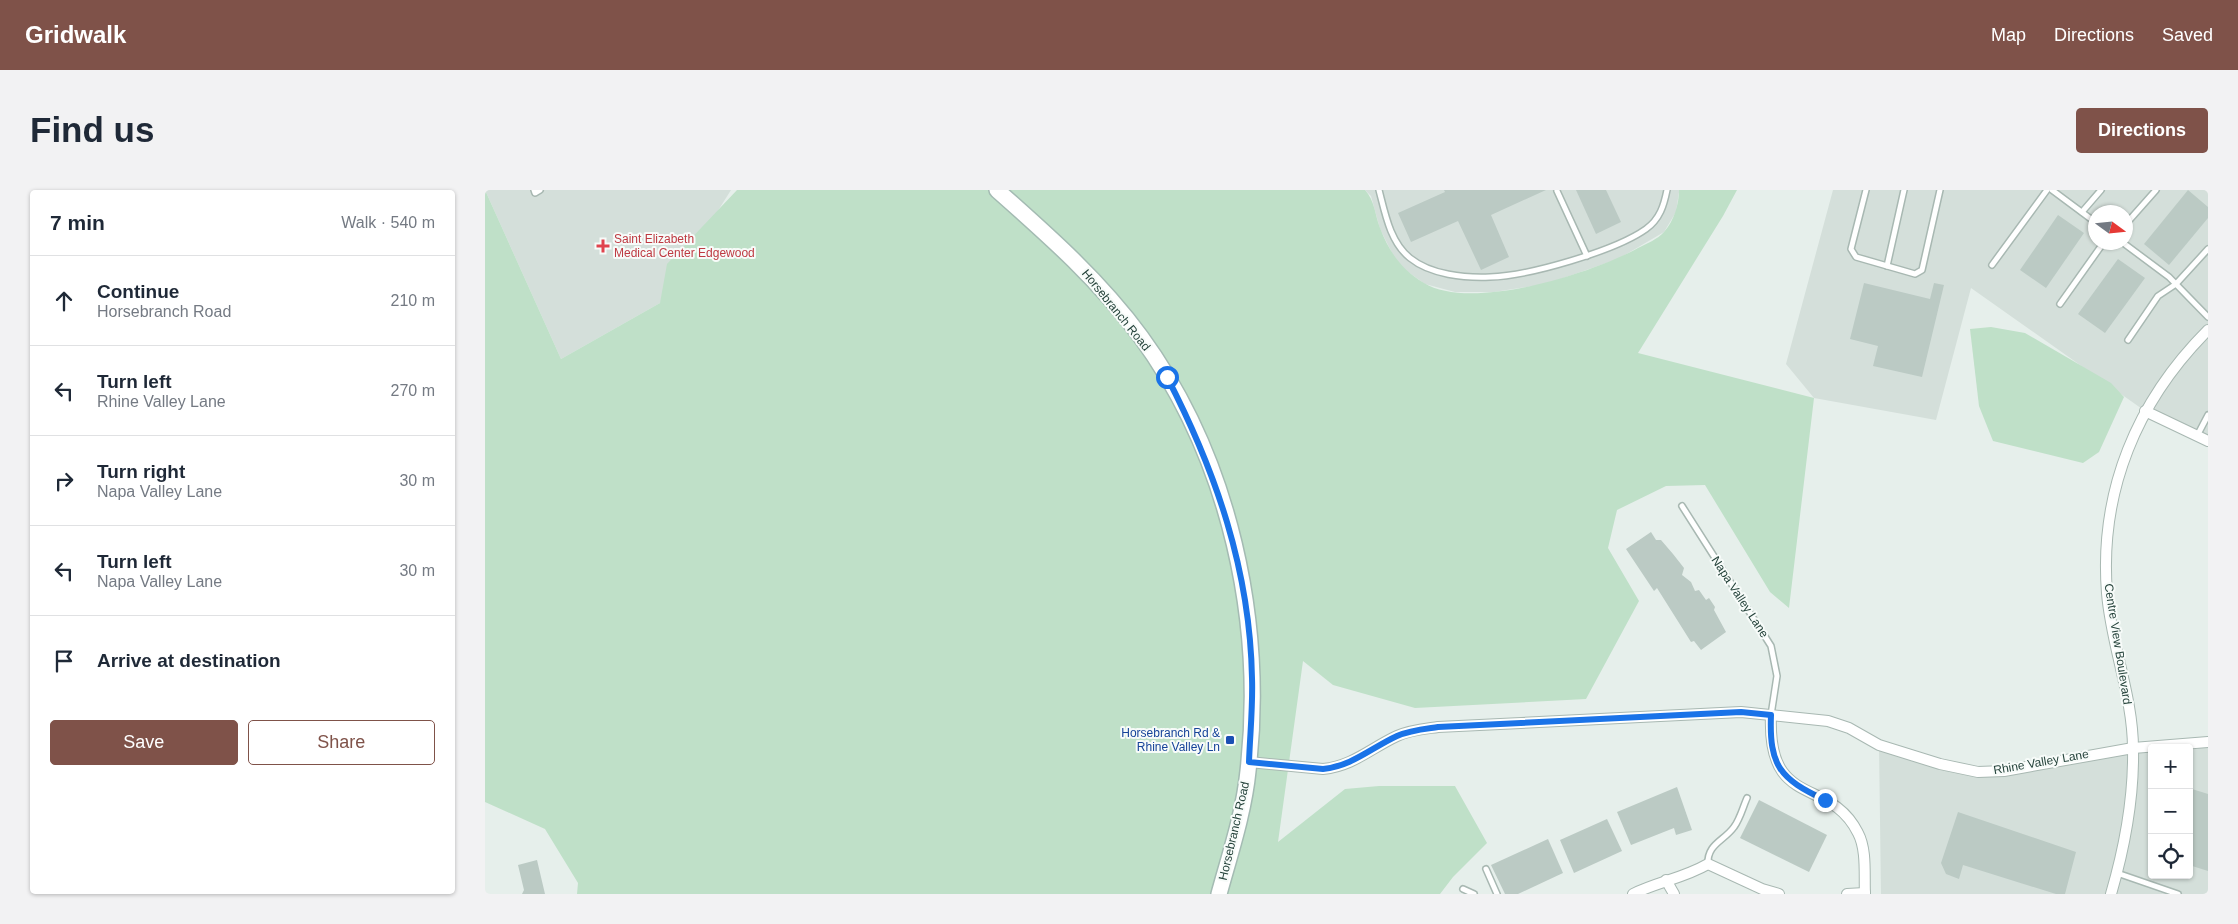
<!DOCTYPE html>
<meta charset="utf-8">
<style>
:root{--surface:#fff;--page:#f2f2f3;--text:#1f2937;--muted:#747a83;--line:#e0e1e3;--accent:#7f5249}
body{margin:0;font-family:Arial,sans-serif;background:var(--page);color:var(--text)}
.controls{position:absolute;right:15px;bottom:15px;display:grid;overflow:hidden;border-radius:5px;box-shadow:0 1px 4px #0004}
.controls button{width:45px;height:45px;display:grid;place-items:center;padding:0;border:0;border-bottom:1px solid var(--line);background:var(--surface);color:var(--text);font:25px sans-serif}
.compass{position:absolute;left:1603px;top:15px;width:45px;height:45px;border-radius:50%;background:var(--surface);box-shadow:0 1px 4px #0004;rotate:105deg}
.stop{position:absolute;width:15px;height:15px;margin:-11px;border:4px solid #1a73e8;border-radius:50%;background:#fff}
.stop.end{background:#1a73e8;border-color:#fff;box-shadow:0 1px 5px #0008}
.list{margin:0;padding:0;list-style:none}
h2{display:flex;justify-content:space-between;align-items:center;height:65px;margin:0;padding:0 20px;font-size:21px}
h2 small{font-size:16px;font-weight:400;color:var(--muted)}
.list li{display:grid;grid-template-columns:32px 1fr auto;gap:15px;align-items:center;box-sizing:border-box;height:90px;padding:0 20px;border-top:1px solid var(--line)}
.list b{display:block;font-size:19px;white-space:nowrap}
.list p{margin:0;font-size:16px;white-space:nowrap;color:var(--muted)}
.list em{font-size:16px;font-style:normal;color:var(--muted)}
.actions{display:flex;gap:10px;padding:15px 20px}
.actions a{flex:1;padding:11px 0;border:1px solid var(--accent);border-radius:5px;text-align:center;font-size:18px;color:var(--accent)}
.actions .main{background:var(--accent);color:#fff}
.icon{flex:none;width:28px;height:28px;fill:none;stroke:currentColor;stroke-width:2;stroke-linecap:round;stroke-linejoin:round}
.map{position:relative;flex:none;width:1723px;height:704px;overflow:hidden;border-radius:5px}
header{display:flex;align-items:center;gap:30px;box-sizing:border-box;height:70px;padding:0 25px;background:var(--accent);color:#fff}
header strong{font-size:24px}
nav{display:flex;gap:28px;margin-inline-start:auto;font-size:18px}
.intro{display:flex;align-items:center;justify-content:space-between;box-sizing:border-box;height:120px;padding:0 30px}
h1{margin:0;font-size:35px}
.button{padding:12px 22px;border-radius:5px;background:var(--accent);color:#fff;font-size:18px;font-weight:700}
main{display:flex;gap:30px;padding:0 30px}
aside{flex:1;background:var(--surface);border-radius:5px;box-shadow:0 1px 4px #0004}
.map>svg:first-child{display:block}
</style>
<header>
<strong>Gridwalk</strong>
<nav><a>Map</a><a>Directions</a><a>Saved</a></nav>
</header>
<div class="intro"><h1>Find us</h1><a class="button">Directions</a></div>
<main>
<aside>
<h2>7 min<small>Walk · 540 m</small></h2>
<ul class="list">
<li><svg class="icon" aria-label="ahead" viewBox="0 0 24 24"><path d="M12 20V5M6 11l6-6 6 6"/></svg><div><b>Continue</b><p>Horsebranch Road</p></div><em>210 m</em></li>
<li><svg class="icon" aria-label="left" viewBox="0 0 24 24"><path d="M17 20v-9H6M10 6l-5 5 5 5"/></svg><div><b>Turn left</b><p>Rhine Valley Lane</p></div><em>270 m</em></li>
<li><svg class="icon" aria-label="right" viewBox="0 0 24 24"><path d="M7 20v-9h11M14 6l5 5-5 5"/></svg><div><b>Turn right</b><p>Napa Valley Lane</p></div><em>30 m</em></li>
<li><svg class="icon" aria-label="left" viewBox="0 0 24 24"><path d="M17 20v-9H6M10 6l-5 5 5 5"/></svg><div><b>Turn left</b><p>Napa Valley Lane</p></div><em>30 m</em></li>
<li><svg class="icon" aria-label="arrive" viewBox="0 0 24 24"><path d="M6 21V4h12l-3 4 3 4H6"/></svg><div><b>Arrive at destination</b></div></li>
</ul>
<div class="actions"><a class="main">Save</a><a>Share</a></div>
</aside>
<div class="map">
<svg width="1723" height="704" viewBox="0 0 1723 704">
<rect width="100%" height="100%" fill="#e6efeb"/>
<!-- built -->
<g fill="#d4dfda" fill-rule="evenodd">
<polygon points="0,0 246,0 175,113 76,169"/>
<polygon points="880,0 1194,0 1194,2 1191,22 1179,42 1133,69 1061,94 1009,102 970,102 940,94 919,79 909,67 895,39 886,6"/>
<path d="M1348,0H1723V250L1660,221L1486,98L1451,230L1329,208L1301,174ZM1610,22H1640V52H1610Z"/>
<path d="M1723,552V704H1396L1394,555L1455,574L1493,582L1519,581L1648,558ZM1667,558H1704V685H1667Z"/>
</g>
<!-- green -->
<g fill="#bfe0c8">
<path d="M0,0L76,169L175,113L182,74L252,0H880C890,11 890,25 895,38C904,62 917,80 939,93C986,122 1108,83 1153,58C1161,54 1173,49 1179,42C1189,31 1194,14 1194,0H1252L1238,26L1153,163L1329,208L1304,418L1285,402L1220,295L1181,296L1132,320L1123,358L1154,411L1101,509L930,518L848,495L818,471L793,652L860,599L894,596H970L1002,653L968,687L955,704H92L93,693L60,639L0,612Z"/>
<polygon points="1506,137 1540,143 1626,193 1639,207 1614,262 1598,273 1508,251 1494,216 1485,139"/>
</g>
<!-- building -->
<g fill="#bbcac4">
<polygon points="959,0 1061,0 1006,25 1024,67 996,80 973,31 926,52 913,23 960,2"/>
<polygon points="1091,0 1121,0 1136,32 1111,44"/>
<polygon points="1703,0 1723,17 1723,28 1684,75 1659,54"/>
<polygon points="1573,25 1599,43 1561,98 1535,80"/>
<polygon points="1633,69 1660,88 1620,143 1593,124"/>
<polygon points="1379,93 1445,109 1449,93 1459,95 1437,187 1388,176 1393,156 1365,149"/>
<polygon points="1166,342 1171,350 1176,350 1188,364 1199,378 1197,385 1206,392 1210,401 1214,400 1221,410 1224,408 1230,417 1229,420 1241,442 1216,460 1209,451 1206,452 1172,398 1169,401 1141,359"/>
<polygon points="1192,597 1207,640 1191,645 1189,638 1146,655 1132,622"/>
<polygon points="1707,599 1723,604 1723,681 1704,675 1704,610"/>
<polygon points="1274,610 1342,645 1324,682 1255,648"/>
<polygon points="1473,622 1591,662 1580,704 1571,704 1478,675 1474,689 1461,684 1456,673"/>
<polygon points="1122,629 1137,661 1089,683 1075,650"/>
<polygon points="1063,649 1078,683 1033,704 1020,704 1006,675"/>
<polygon points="52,670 60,704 37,704 39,700 33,675"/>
</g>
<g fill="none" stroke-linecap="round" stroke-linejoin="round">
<!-- lane casing -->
<g stroke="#a8b8b2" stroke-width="8">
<g id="lane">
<polyline points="49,0 50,3 55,0"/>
<path d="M894,0C900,23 905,52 925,68C946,85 980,88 1005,87C1043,86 1130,61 1161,39C1175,29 1179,15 1182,0"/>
<polyline points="1381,0 1366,59 1371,67 1430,84 1437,80 1455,0"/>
<polyline points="1567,0 1610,32"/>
<polyline points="1072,1 1102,66"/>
<polyline points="1597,22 1616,0"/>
<polyline points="1640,35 1671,0"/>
<polyline points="1637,52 1684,87 1723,127"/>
<polyline points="1507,75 1562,0"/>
<polyline points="1402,76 1419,0"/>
<polyline points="1575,114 1619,52"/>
<polyline points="1643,150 1673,106 1691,94 1723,59"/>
<polyline points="1712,246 1723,225"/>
<polyline points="1197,316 1286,456 1292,486 1286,525"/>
<path d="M1223,674C1222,654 1239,651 1249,637C1255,629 1258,617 1262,608"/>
<polyline points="1001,679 1012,704"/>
<polyline points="1632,683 1693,704"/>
<polyline points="978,699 989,704"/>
</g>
</g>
<!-- street casing -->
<g stroke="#a8b8b2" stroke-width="12">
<g id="street">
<polyline points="1660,221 1723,251"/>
<path d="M1286,525C1282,621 1344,585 1373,643C1382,660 1379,685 1380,704"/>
<path d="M764,572L838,579C868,576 886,558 912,546C925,540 939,539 953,537L1256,522L1343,531L1364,538L1394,555L1455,574L1493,582L1519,581L1648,558L1723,552"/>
<polyline points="1181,690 1189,704"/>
<path d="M1148,704C1172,692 1199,688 1223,674L1277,699L1294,704"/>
<polyline points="1362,704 1380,703"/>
<path d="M1626,704C1640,656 1649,610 1648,559C1648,506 1626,455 1622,403C1614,301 1652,211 1723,140"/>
</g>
</g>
<!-- secondary casing -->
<g stroke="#a4bbb3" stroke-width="18">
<path id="secondary" d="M512,0C564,46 615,91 656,147C745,269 780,432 763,581C759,622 745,664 734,704"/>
</g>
<!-- lane -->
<use href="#lane" stroke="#fff" stroke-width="5"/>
<!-- street -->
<use href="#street" stroke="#fff" stroke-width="10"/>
<!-- secondary -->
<use href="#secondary" stroke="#fff" stroke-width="15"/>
</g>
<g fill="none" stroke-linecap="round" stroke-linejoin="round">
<!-- route -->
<path stroke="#1a73e8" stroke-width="6" d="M682,187C731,282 765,380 767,488C768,516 765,544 764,572L838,579C867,576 886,558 912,546C925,540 939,539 953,537L1256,522L1286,525C1284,576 1295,589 1340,610"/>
</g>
<!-- markers -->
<path fill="#e0444e" stroke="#f7fbf9" stroke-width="2" d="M115.5 48.5h5v5h5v5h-5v5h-5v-5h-5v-5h5z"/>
<rect fill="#1a4fb4" stroke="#f7fbf9" stroke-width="2" x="740" y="545" width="10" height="10" rx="2.5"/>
<g text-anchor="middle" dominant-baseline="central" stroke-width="4" stroke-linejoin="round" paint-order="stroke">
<!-- health labels -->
<g font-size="12" fill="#be3a42" stroke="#f7fbf9" text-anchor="start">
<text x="129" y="49">Saint Elizabeth<tspan x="129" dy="14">Medical Center Edgewood</tspan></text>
</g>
<!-- street labels -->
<g font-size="12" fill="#24423a" stroke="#f7fbf9">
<text transform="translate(631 120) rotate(51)">Horsebranch Road</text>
<text transform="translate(1255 407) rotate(57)">Napa Valley Lane</text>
<text transform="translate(1633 454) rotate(81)">Centre View Boulevard</text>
<text transform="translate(1556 572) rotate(-10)">Rhine Valley Lane</text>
<text transform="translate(749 641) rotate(-77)">Horsebranch Road</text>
</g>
<!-- transit labels -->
<g font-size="12" fill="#164399" stroke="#f7fbf9" text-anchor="end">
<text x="735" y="543">Horsebranch Rd &amp;<tspan x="735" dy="14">Rhine Valley Ln</tspan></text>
</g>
</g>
</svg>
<div class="controls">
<button>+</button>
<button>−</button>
<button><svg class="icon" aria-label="locate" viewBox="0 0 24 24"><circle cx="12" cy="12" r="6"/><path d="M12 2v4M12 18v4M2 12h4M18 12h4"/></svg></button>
</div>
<svg class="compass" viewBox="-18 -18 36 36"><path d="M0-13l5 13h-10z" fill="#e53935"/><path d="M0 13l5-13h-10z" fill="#747a83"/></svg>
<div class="stop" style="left:682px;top:187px"></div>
<div class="stop end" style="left:1340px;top:610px"></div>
</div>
</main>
